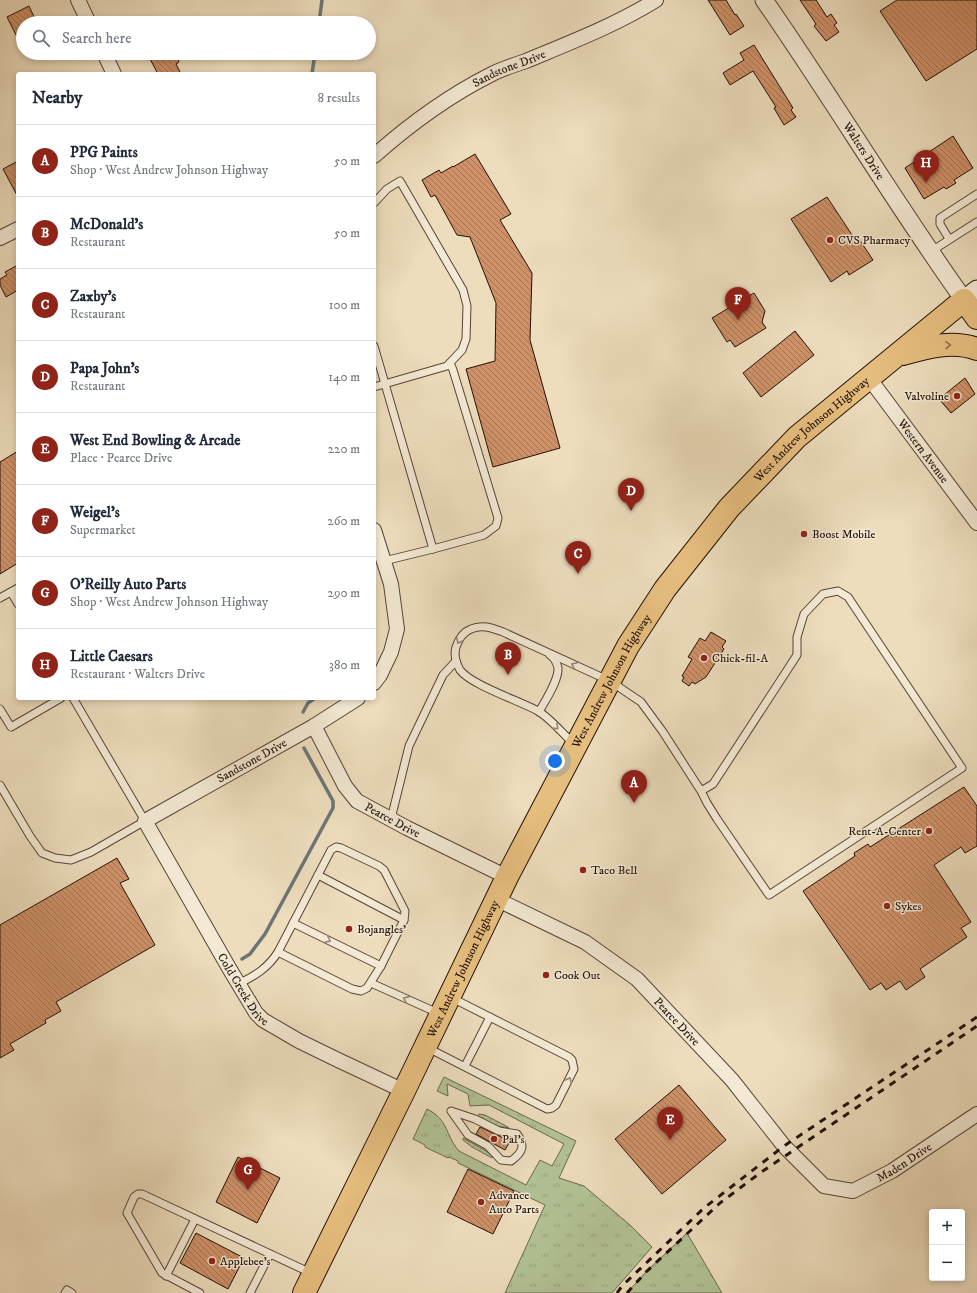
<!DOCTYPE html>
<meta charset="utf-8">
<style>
:root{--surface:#fff;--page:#f2f2f3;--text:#1f2937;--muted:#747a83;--line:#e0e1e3;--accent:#8f2418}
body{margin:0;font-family:"IM FELL DW Pica",serif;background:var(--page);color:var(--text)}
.controls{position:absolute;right:12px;bottom:12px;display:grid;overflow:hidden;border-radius:4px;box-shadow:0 2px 6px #0003}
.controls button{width:36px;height:36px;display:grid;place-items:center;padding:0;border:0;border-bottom:1px solid var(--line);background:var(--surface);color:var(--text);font:20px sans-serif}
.you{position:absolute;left:555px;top:761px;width:14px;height:14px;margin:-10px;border:3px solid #fff;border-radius:50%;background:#1a73e8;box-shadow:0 0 0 6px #1a73e833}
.badge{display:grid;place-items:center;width:26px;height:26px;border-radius:50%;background:var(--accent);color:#fff;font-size:13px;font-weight:700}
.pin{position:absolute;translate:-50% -33px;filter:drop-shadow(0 1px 2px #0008)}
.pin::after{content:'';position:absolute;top:21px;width:14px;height:12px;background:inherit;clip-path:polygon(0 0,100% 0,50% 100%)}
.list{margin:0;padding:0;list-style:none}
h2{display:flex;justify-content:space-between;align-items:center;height:52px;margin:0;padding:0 16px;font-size:17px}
h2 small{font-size:13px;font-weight:400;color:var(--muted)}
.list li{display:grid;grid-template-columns:26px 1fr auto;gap:12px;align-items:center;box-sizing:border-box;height:72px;padding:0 16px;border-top:1px solid var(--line)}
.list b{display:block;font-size:15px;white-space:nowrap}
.list p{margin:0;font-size:13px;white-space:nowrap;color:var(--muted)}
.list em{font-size:13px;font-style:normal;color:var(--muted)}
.icon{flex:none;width:22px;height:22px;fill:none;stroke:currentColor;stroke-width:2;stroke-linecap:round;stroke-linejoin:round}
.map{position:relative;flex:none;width:977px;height:1293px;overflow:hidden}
.search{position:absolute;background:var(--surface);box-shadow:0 2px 6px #0003;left:16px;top:16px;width:360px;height:44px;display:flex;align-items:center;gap:10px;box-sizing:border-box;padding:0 14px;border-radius:22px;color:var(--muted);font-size:15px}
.panel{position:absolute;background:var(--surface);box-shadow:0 2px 6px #0003;left:16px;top:72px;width:360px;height:628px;border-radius:4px}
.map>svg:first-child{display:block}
</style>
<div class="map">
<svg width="977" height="1293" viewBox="0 0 977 1293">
<defs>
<pattern id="grass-tufts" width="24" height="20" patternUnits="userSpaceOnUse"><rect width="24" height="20" fill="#b2c295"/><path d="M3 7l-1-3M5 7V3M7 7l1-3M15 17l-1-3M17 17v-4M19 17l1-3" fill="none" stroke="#99a67f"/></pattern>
<pattern id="garden-furrows" width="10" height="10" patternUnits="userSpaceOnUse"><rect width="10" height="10" fill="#b2c295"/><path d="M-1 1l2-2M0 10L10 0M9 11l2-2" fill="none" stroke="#99a67f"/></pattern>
<pattern id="building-back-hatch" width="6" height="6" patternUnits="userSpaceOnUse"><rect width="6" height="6" fill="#ce9168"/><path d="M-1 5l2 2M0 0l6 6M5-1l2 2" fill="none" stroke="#a77554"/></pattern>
</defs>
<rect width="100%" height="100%" fill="#edddbd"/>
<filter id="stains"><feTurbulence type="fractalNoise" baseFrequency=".005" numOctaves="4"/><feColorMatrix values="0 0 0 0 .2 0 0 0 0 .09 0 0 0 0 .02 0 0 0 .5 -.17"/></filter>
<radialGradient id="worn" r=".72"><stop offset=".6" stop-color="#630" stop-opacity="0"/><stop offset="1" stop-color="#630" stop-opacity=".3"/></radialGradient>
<!-- grass -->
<g fill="url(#grass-tufts)" stroke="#6a6a4e">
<path d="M444,1077L576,1141L559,1178L584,1186L630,1225L652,1247L612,1293H505L545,1205L458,1163V1161L449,1157L448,1158L425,1147V1145L413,1139L427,1109C449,1120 445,1135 459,1151L526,1185L540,1160L552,1166L564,1144L489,1105L470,1106L468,1094L447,1084L448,1096L437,1091Z"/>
<polygon points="687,1233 722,1293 627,1293 646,1272"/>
</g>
<!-- garden -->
<g fill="url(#garden-furrows)" stroke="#6a6a4e">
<polygon points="479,1114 485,1115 508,1127 509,1128 496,1126 478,1116"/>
<polygon points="463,1138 486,1151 493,1157 492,1158 472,1147 463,1140"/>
</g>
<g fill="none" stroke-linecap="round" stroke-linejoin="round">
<!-- stream -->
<g stroke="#6d7574" stroke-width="3.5">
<polyline points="319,23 322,0"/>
<polyline points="312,74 315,53"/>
<polyline points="303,712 308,703 315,698"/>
<polyline points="242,959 250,954 265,934 333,808 333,801 304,748"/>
</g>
</g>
<!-- building -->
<g fill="url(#building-back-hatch)" stroke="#231108">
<polygon points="708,0 726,0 735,15 736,14 744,26 730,35"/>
<polygon points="800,0 816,0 827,17 831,14 837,23 834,25 839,32 826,41 814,26 816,24"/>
<polygon points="897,0 977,0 977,49 926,81 880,11"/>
<polygon points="29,6 37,23 23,23 23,49 7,17"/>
<polygon points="754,45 793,108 791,110 796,117 784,125 774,108 776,107 753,71 730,85 723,73 744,60 740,53"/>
<polygon points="162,53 175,53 179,62 176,64 181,74 158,74 150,59"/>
<polygon points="953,136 973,168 954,180 956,183 946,189 944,187 924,199 905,168"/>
<polygon points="475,154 511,214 500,220 532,273 530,340 560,448 493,467 466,369 495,361 496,303 470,237 457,235 435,195 431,197 422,180 439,170 441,173 453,166 453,167"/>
<polygon points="18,161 18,197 3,169"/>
<polygon points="827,197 856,241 859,239 873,260 849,275 847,271 831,282 791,219"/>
<polygon points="18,265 18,290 6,297 0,285 0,279 7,275 5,272"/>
<polygon points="754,293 765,311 762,322 766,328 735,347 730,340 727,342 712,318"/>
<polygon points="795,331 814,355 761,397 743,373"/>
<polygon points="965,378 975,394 951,413 939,399"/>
<polygon points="18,451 18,563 0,574 0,462"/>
<polygon points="711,632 726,641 722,647 724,649 706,677 695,684 692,682 689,686 682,681 684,677 682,676 692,659 688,657 700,638 705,641"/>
<polygon points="964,787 977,806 977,846 965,853 961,847 934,865 971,922 961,928 967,937 920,969 925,977 906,990 900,981 886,990 881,983 870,990 803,891 855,856 854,853 868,844 870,847"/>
<polygon points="117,858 129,879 120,883 155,945 56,1002 61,1011 45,1020 46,1023 10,1044 14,1050 0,1058 0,925"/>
<polygon points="679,1085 726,1140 662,1194 615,1139"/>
<polygon points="480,1127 510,1141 505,1150 476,1134"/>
<polygon points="238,1157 280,1178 257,1223 216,1202"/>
<polygon points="468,1169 514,1191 493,1234 447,1212"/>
<polygon points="196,1233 244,1258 228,1289 180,1263"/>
</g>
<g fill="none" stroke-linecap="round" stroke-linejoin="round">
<!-- service casing -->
<g stroke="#564435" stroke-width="9">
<g id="service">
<polyline points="374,203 387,189 400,181 463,290 467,306 466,339 462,350 447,366 374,387"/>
<polyline points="949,239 940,224 940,218 977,194"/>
<polyline points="930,252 977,222"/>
<polyline points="374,346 433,549 384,561"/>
<polyline points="433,549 484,535 496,526 498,518 453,370 450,363"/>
<polyline points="11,592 18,604"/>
<polyline points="0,598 18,588"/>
<polyline points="0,709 11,727 61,698"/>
<path d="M539,712C545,701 559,680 558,668C557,663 554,658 550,655"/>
<path d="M574,744C563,734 550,718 538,711C520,701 471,685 460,670C456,663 454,654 456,647C459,638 463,632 471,629C482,624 492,628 503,632L610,681L641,702L663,732L701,791L707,803L717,819L769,895L962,768L848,597L838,591L823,594L804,614L797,637V655L713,784L701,791"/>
<polyline points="0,785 30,836 42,853 55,858 71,860 91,852 145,821 73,698"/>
<polyline points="391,819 409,746 443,675 456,661"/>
<polyline points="318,875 404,920"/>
<polyline points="293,923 381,966"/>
<polyline points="371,983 438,1013"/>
<path d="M238,984C255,976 268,968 278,952L331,850L336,847L341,848L379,866L384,870L405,911L404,920L381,966L367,988L361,991L352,989L278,952"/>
<polyline points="428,1048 547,1109 552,1108 556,1105 574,1069 572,1060 569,1057 452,998"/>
<polyline points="465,1066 490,1017"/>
<path d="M451,1111L475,1119L499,1131L517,1134C526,1146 522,1153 511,1161L501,1160L488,1146L468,1135Z"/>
<polyline points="166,1276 195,1219"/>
<polyline points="65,1293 67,1290 72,1293"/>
<polyline points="200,1293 162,1273 127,1213 134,1197 138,1194 142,1194 311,1273"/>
<polyline points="250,1293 270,1254"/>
</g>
</g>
<!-- minor casing -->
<g stroke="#564435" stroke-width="16">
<g id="minor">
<polyline points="78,0 89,23"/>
<polyline points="104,53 114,74"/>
<path id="s1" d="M374,156C410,124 448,96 492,74C502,69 514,65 526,61C569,43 616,25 656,0"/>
<polyline points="0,238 18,229"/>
<path id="s2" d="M869,378L977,523"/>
<polyline points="374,530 391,584 397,629 391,652 380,675 374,683"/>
<path id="s3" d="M358,698L314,726L145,821L229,968L256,1013L263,1020L299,1041L338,1060L404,1091"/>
<path id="s4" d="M314,726L345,786L357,801L407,828L507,877"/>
<path id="s5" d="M496,899L585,942L637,979L732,1080L784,1146L824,1186L853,1191L892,1171L977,1114"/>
</g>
</g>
<!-- tertiary casing -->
<g stroke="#564435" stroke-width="19">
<g id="tertiary">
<path id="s6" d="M764,0C833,99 894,202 964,300"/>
</g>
</g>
<!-- secondary casing -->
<g stroke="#231108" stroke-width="21">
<polyline id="secondary" points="964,300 977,290"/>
</g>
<!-- primary casing -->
<g stroke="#231108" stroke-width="24">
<g id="primary">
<path d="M903,354C927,347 953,340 977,349"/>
<path id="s7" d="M304,1293L404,1091L507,877L628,646L665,589L729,508L797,437L964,300L977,318"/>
</g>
</g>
<!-- service -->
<use href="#service" stroke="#f3e9d4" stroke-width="7"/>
<!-- minor -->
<use href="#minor" stroke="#f3e9d4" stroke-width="14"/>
<!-- tertiary -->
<use href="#tertiary" stroke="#f3e9d4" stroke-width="17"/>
<!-- secondary -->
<use href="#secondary" stroke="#f3e9d4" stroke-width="19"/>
<!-- primary -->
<use href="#primary" stroke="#e6be7e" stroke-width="22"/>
<!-- rail -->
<g stroke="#231108" stroke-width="3" stroke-dasharray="7 7" stroke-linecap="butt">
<polyline points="617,1293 622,1286 704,1208 784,1146 977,1017"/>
<polyline points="627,1293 646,1272 720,1203 760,1173 977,1026"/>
</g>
</g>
<!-- one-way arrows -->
<defs><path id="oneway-chevron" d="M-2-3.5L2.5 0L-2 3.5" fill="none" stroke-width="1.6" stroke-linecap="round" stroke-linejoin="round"/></defs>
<use stroke="#8e7049" href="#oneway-chevron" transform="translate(948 345) rotate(-3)"/>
<g stroke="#958878">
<use href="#oneway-chevron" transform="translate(459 641) rotate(116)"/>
<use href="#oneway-chevron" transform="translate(574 665) rotate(-155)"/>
<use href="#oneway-chevron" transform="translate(556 727) rotate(44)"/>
<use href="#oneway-chevron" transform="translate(328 940) rotate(26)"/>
<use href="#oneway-chevron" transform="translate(406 999) rotate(-156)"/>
<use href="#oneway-chevron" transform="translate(569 1080) rotate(-64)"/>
</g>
<!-- markers -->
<g fill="#8f2418" stroke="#f3e9d4" stroke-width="1.5">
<circle cx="830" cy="240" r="4"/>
<circle cx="957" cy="396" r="4"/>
<circle cx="804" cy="534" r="4"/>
<circle cx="704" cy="658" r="4"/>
<circle cx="929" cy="831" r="4"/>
<circle cx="583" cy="870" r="4"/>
<circle cx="887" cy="906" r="4"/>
<circle cx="349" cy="929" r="4"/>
<circle cx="546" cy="975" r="4"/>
<circle cx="494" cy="1139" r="4"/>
<circle cx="481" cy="1202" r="4"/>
<circle cx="212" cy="1261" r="4"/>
</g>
<g text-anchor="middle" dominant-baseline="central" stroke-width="3" stroke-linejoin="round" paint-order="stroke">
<!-- street labels -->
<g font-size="12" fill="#231108" stroke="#f3e9d4">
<text stroke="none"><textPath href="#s1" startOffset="162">Sandstone Drive</textPath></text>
<text stroke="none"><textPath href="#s6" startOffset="181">Walters Drive</textPath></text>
<text stroke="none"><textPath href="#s7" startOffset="1009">West Andrew Johnson Highway</textPath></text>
<text stroke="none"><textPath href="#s2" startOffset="91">Western Avenue</textPath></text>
<text stroke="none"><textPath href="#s7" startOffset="685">West Andrew Johnson Highway</textPath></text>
<text transform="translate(252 761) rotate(-29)">Sandstone Drive</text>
<text stroke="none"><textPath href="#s4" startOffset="127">Pearce Drive</textPath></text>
<text stroke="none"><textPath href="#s7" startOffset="361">West Andrew Johnson Highway</textPath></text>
<text stroke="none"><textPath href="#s3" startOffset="441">Cold Creek Drive</textPath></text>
<text stroke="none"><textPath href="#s5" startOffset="221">Pearce Drive</textPath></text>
<text stroke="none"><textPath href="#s5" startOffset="530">Maden Drive</textPath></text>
</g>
<!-- poi labels -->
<g font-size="12" fill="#231108" stroke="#f3e9d4" text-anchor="start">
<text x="838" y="240">CVS Pharmacy</text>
<text x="949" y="396" text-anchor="end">Valvoline</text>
<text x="812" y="534">Boost Mobile</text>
<text x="712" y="658">Chick-fil-A</text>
<text x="921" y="831" text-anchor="end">Rent-A-Center</text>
<text x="591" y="870">Taco Bell</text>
<text x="895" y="906">Sykes</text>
<text x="357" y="929">Bojangles'</text>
<text x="554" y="975">Cook Out</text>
<text x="502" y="1139">Pal's</text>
<text x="489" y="1195">Advance<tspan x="489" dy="14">Auto Parts</tspan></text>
<text x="220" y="1261">Applebee's</text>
</g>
</g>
<rect width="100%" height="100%" filter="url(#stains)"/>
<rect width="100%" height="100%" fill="url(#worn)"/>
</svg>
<div class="controls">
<button>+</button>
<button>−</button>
</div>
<div class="you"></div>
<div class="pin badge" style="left:634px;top:803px">A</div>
<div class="pin badge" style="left:508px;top:675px">B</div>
<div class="pin badge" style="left:578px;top:574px">C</div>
<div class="pin badge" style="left:631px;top:511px">D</div>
<div class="pin badge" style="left:670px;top:1140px">E</div>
<div class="pin badge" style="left:738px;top:320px">F</div>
<div class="pin badge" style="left:248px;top:1190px">G</div>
<div class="pin badge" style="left:926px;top:183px">H</div>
<div class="search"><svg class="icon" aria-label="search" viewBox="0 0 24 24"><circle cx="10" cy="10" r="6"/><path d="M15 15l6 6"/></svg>Search here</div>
<section class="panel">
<h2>Nearby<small>8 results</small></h2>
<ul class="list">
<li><span class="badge">A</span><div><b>PPG Paints</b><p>Shop · West Andrew Johnson Highway</p></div><em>50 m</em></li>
<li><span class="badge">B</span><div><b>McDonald's</b><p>Restaurant</p></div><em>50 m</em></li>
<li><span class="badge">C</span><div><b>Zaxby's</b><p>Restaurant</p></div><em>100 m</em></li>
<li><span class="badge">D</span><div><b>Papa John's</b><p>Restaurant</p></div><em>140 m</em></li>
<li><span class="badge">E</span><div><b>West End Bowling &amp; Arcade</b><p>Place · Pearce Drive</p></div><em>220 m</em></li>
<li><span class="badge">F</span><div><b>Weigel's</b><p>Supermarket</p></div><em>260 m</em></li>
<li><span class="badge">G</span><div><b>O'Reilly Auto Parts</b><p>Shop · West Andrew Johnson Highway</p></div><em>290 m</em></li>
<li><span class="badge">H</span><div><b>Little Caesars</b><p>Restaurant · Walters Drive</p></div><em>380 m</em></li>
</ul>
</section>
</div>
